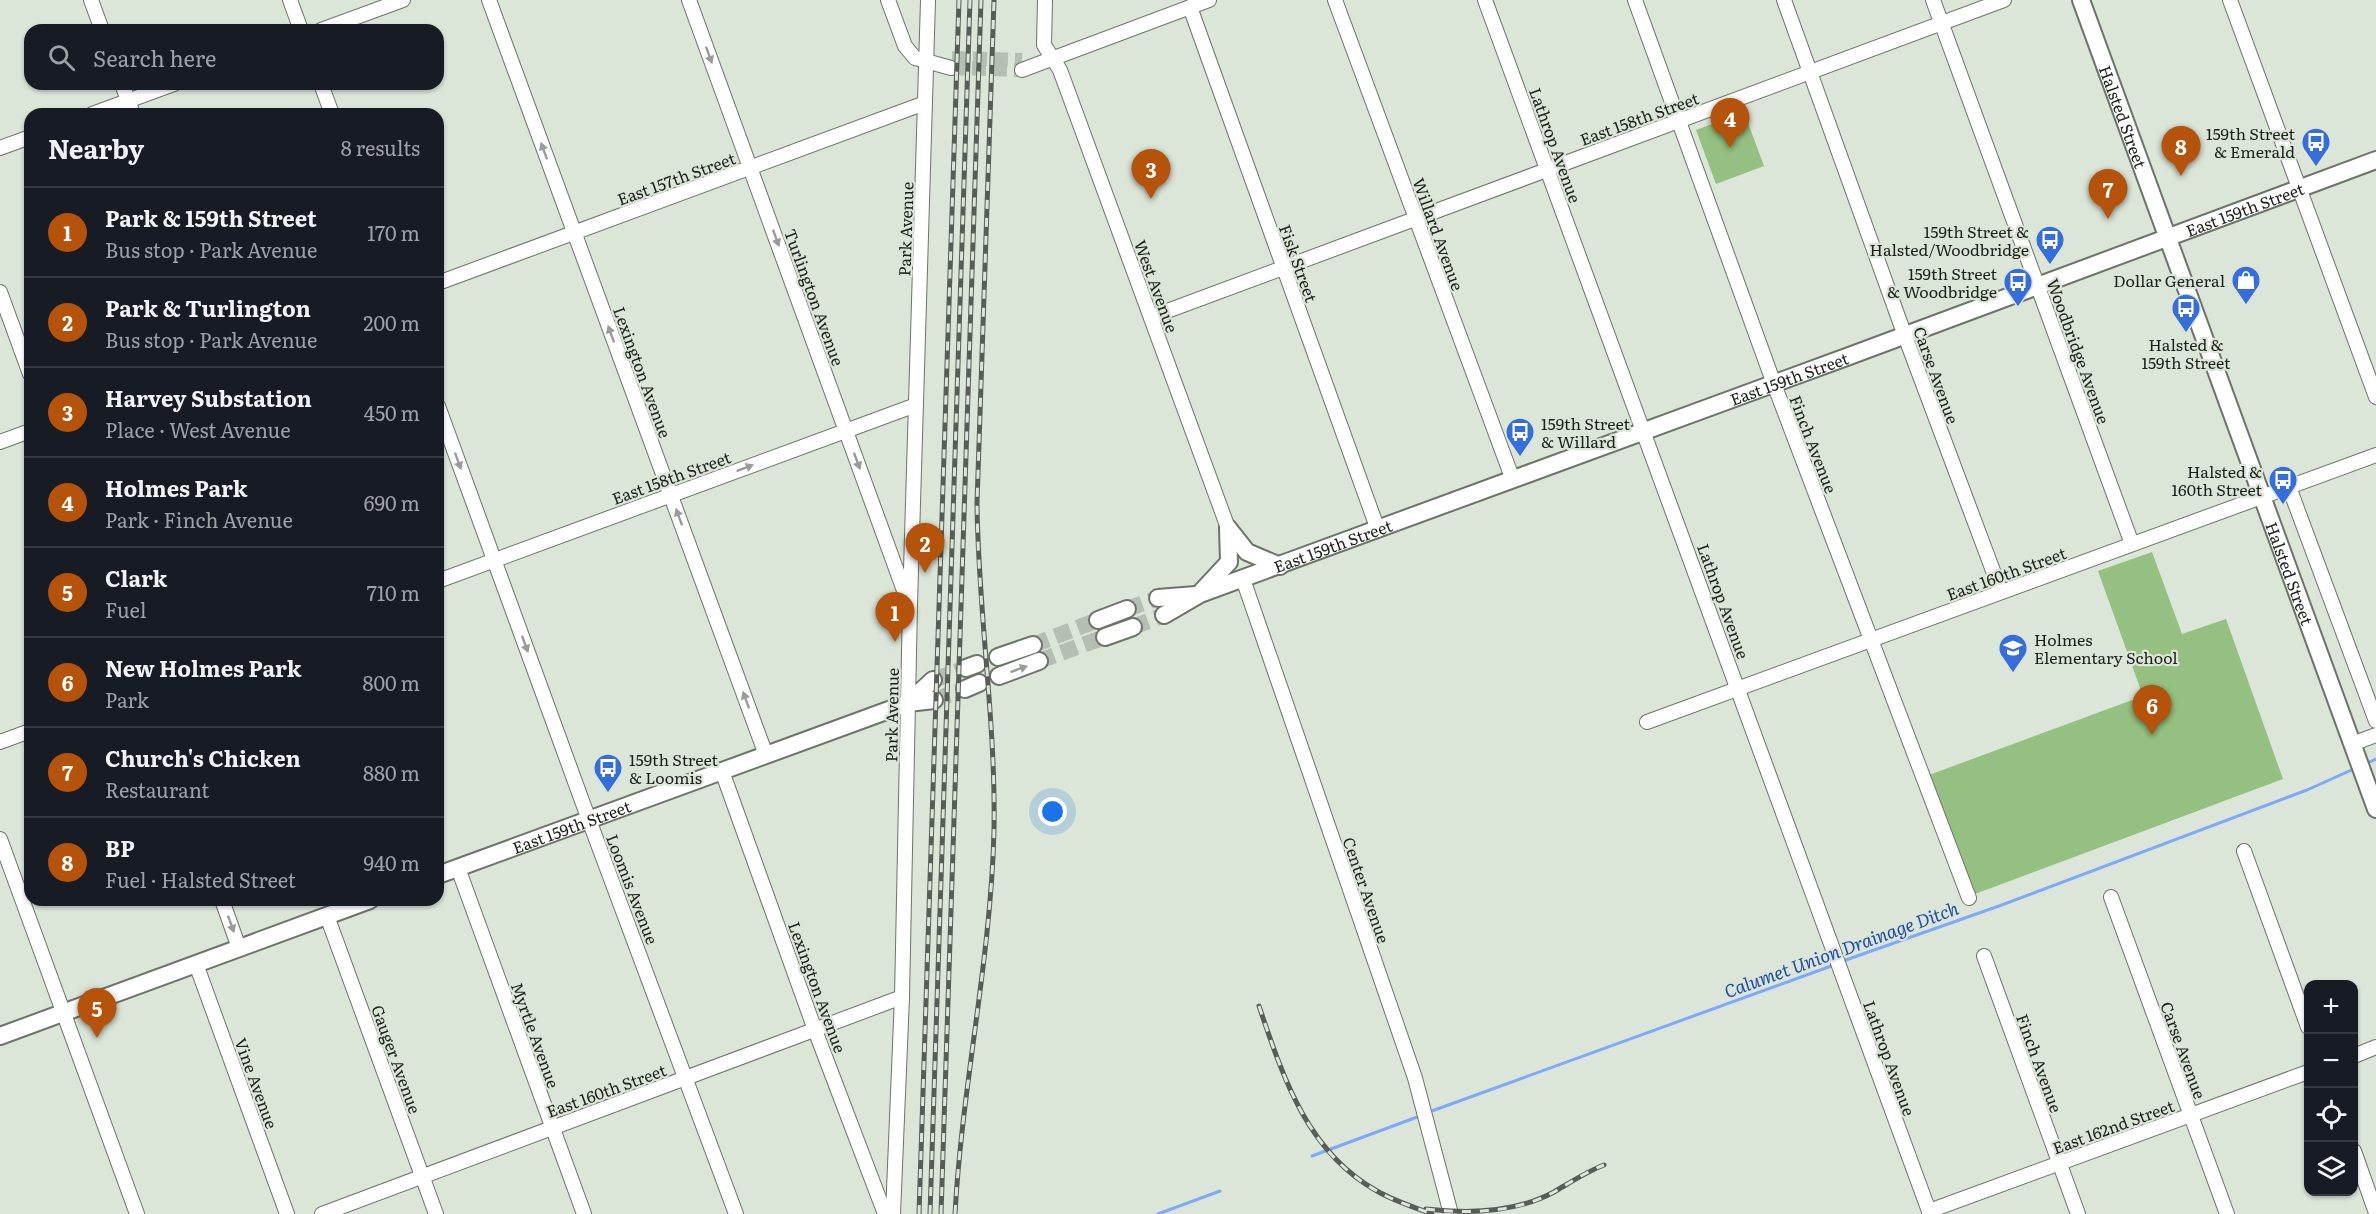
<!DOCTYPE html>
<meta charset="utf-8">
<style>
:root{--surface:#171b24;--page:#20242c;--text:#f1f3f6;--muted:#9ea1a6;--line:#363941;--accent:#b45309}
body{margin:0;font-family:Literata,serif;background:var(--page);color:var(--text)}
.controls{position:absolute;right:18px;bottom:18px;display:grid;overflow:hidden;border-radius:12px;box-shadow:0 2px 4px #0004}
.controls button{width:54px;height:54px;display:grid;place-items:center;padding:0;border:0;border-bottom:2px solid var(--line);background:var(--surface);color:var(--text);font:30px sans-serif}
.you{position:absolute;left:1053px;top:812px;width:21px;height:21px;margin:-15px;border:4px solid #fff;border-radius:50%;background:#1a73e8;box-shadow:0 0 0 9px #1a73e833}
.badge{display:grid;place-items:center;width:39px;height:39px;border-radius:50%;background:var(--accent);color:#fff;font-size:20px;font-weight:700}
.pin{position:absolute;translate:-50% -50px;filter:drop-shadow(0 2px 3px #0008)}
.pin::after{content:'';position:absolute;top:32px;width:21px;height:18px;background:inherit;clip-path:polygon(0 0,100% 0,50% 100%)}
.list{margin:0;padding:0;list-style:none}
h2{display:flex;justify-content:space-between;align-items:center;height:78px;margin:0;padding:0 24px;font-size:26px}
h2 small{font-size:20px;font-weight:400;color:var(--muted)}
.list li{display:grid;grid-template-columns:39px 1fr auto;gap:18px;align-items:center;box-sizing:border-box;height:90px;padding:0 24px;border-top:2px solid var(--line)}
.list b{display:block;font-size:22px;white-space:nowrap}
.list p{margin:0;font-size:20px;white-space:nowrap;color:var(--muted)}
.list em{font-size:20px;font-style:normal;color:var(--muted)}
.icon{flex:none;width:33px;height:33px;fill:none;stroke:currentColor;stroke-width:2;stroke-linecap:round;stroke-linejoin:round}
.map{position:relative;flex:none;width:2376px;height:1214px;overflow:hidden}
.search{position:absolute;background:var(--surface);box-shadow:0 2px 4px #0004;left:24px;top:24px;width:420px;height:66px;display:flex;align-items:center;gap:15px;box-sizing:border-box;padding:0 21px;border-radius:18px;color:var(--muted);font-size:22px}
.panel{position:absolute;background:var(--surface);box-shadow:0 2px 4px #0004;left:24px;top:108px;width:420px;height:798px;border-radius:18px}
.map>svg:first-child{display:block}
</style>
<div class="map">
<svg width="2376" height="1214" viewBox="0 0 2376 1214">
<rect width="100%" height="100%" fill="#dbe5d8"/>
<!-- green -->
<g fill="#94c181">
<polygon points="1744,112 1764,166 1716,184 1696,130"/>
<polygon points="2152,552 2182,634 2226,619 2283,779 1975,894 1929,775 2143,696 2098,571"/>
</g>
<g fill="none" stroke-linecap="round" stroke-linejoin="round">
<!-- stream -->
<g stroke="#7ea9fb" stroke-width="3">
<polyline points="2365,764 2376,759"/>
<polyline points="1843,961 1999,906 2307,790 2356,768"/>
<polyline points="1429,1112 1834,965"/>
<polyline points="1312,1156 1420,1116"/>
<polyline points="1158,1214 1220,1191"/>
</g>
<!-- minor-tunnel -->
<g stroke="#b5beb2" stroke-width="14" stroke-dasharray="14 7" stroke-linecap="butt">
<polyline points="952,58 1022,60"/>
<polyline points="951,68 1022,70"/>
</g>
<!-- major-tunnel -->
<g stroke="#b5beb2" stroke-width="16" stroke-dasharray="16 8" stroke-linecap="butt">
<polyline points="1127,609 1158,598"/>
<polyline points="1133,627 1164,615"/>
<polyline points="1033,645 1098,620"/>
<polyline points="1039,661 1105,637"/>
<polyline points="933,680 966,668"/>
<polyline points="934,700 965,689"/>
</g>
<!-- minor casing -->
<g stroke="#6c7469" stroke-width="16">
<g id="minor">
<polyline points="91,0 102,30"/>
<polyline points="290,0 301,30"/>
<polyline points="489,0 766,755"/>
<polyline points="689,0 906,596"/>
<polyline points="888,0 905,46 915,58 951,68"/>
<polyline points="1045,0 1044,45 1060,70 1228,528"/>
<polyline points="1335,0 1513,480"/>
<polyline points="1485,0 1930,1214"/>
<polyline points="1635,0 1774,384 1969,898"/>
<polyline points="1784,0 1905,336 2001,592"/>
<polyline points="1933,0 2132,544"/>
<polyline points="2230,0 2376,397"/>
<polyline points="1190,7 1378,530"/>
<polyline points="321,30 403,0"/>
<polyline points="1022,70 1209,0"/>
<polyline points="122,84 133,114"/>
<polyline points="321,84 332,114"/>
<polyline points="92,114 174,84"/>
<polyline points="0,148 30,137"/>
<polyline points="438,283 925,103"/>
<polyline points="0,292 30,374"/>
<polyline points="1151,317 2004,0"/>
<polyline points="438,406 589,820 736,1214"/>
<polyline points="0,442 30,431"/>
<polyline points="2289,487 2376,721"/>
<polyline points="1243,579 1415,1078 1451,1214"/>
<polyline points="438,581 916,405"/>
<polyline points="1647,722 2376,455"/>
<polyline points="0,742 30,731"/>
<polyline points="2352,744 2376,735"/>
<polyline points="722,771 815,1030 885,1214"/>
<polyline points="0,839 137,1214"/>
<polyline points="2244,851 2308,1027"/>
<polyline points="458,868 584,1214"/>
<polyline points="2111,897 2227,1214"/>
<polyline points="222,900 239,948"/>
<polyline points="327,916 436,1214"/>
<polyline points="1984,956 2078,1214"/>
<polyline points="196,964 287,1214"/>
<polyline points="2354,1056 2376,1047"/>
<polyline points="2354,1151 2376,1213"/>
<polyline points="1929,1211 2308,1072"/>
<polyline points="322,1214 902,997"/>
<polyline points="893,1214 902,997 910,604 928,0"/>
</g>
</g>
<!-- major casing -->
<g stroke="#6c7469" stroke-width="20">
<g id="major">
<path id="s1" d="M2081,0L2376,809"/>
<polyline points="1228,528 1247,552 1280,566"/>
<polyline points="1202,591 1229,562 1228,528"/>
<polyline points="1158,598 1196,595"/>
<path id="s2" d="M1164,615L1200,594L1852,355L2376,160"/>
<polyline points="1098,620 1127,609"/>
<polyline points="1105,637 1133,627"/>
<polyline points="998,657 1033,645"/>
<polyline points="966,668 977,664"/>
<polyline points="999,676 1039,661"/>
<polyline points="965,689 979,683"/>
<polyline points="908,703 933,680"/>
<path id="s3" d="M438,875L908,703L934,700"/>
<polyline points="0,1036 370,900"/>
</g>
</g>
<!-- minor -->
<use href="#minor" stroke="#fff" stroke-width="14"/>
<!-- major -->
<use href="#major" stroke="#fff" stroke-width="16"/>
<!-- rail casing -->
<g stroke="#575d56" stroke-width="5">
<g id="rail">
<path d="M1259,1006C1283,1077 1307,1152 1377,1191C1394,1201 1414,1207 1432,1214"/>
<path d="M1426,1209C1469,1214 1515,1213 1554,1192C1571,1182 1586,1172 1604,1165"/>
<polyline points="919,1214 959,0"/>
<polyline points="930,1214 970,0"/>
<polyline points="941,1214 981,0"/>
<path d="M955,1214C962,1085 991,959 994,830C996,721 978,612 977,503L994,0"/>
</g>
</g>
<!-- rail -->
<use href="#rail" stroke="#dbe5d8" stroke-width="3" stroke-dasharray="9" stroke-linecap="butt"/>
</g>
<!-- one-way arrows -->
<defs><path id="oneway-solid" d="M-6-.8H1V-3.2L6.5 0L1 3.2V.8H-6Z" transform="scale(1.5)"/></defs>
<g fill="#999b98">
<use href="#oneway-solid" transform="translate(709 55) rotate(70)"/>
<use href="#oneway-solid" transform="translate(544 151) rotate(-110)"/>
<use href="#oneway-solid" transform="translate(776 238) rotate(70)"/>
<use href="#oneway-solid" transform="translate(611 334) rotate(-110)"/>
<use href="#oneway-solid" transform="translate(458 461) rotate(70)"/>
<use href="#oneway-solid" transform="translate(857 461) rotate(70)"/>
<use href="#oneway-solid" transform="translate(745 468) rotate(-21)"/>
<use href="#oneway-solid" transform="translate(679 517) rotate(-110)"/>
<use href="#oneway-solid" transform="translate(525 644) rotate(70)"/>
<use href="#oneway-solid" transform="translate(1019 669) rotate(-20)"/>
<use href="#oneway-solid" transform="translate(746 700) rotate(-110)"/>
<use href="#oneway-solid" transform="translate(231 924) rotate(70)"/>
</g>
<!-- icons -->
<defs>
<g id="bus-pin" transform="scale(1.5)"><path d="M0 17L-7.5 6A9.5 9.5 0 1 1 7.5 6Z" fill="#356ddc" stroke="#dbe5d8"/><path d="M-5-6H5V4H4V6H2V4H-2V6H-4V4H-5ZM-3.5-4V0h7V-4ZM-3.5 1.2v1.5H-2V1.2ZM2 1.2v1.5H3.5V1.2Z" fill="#fff"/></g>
<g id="shop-pin" transform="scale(1.5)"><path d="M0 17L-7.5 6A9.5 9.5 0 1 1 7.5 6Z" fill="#356ddc" stroke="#dbe5d8"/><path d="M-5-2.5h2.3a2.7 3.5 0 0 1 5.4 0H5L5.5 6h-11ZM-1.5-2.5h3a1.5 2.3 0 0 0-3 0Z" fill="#fff"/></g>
<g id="school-pin" transform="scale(1.5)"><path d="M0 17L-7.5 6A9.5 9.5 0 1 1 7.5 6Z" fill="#356ddc" stroke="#dbe5d8"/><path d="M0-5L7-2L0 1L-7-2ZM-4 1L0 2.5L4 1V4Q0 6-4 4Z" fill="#fff"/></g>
</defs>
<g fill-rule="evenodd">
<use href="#bus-pin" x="2316" y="142"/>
<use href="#bus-pin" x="2050" y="240"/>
<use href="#shop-pin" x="2246" y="280"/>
<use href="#bus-pin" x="2018" y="282"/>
<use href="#bus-pin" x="2186" y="308"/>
<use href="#bus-pin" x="1520" y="432"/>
<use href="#bus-pin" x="2283" y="480"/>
<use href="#school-pin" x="2013" y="648"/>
<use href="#bus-pin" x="608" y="768"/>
</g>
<g text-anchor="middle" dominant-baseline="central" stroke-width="4.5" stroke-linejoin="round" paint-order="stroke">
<!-- street labels -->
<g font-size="16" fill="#1c201b" stroke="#dbe5d8">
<text stroke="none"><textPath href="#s1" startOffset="124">Halsted Street</textPath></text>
<text transform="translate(1639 118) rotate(-20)">East 158th Street</text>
<text transform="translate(1556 145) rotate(70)">Lathrop Avenue</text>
<text transform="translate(676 178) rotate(-20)">East 157th Street</text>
<text stroke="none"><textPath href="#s2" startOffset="1155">East 159th Street</textPath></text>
<text transform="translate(905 229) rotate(-88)">Park Avenue</text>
<text transform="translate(1439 234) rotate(70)">Willard Avenue</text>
<text transform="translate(1299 263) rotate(70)">Fisk Street</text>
<text transform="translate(1157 286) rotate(70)">West Avenue</text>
<text transform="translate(815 297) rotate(70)">Turlington Avenue</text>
<text transform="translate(2079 351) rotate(70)">Woodbridge Avenue</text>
<text transform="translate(643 372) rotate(70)">Lexington Avenue</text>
<text transform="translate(1937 375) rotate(70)">Carse Avenue</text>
<text stroke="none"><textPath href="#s2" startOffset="669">East 159th Street</textPath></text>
<text transform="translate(1814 444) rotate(69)">Finch Avenue</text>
<text transform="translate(671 477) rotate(-20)">East 158th Street</text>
<text stroke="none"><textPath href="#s2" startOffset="183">East 159th Street</textPath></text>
<text transform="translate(2006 573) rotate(-20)">East 160th Street</text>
<text stroke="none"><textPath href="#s1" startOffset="610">Halsted Street</textPath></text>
<text transform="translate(1724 601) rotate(70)">Lathrop Avenue</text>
<text transform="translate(891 715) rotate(-89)">Park Avenue</text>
<text stroke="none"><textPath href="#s3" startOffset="142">East 159th Street</textPath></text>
<text transform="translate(633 889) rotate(69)">Loomis Avenue</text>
<text transform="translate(1367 890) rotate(71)">Center Avenue</text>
<text transform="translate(818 987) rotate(70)">Lexington Avenue</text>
<text transform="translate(536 1035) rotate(70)">Myrtle Avenue</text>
<text transform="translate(2184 1050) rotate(70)">Carse Avenue</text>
<text transform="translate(1890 1058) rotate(70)">Lathrop Avenue</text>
<text transform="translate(397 1059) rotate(70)">Gauger Avenue</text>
<text transform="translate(2040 1063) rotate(70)">Finch Avenue</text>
<text transform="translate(257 1083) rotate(70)">Vine Avenue</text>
<text transform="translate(606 1090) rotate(-20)">East 160th Street</text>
<text transform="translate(2113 1126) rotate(-20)">East 162nd Street</text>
</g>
<!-- poi labels -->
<g font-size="16" fill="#1c201b" stroke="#dbe5d8" text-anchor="end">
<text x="2295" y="133">159th Street<tspan x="2295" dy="18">&amp; Emerald</tspan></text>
<text x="2029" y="231">159th Street &amp;<tspan x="2029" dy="18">Halsted/Woodbridge</tspan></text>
<text x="1997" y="273">159th Street<tspan x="1997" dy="18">&amp; Woodbridge</tspan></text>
<text x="2225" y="280">Dollar General</text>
<text x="2186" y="344" text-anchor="middle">Halsted &amp;<tspan x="2186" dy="18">159th Street</tspan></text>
<text x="1541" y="423" text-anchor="start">159th Street<tspan x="1541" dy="18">&amp; Willard</tspan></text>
<text x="2262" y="471">Halsted &amp;<tspan x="2262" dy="18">160th Street</tspan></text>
<text x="2034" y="639" text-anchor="start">Holmes<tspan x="2034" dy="18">Elementary School</tspan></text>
<text x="629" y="759" text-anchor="start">159th Street<tspan x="629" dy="18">&amp; Loomis</tspan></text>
</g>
<!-- water labels -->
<g font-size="18" font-style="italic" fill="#1e4caa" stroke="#dbe5d8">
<text transform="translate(1841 949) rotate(-20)">Calumet Union Drainage Ditch</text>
</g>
</g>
</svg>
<div class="controls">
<button>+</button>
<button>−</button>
<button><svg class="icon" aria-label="locate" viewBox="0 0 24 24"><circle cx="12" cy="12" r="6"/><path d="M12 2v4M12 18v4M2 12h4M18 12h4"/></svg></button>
<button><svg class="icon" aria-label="layers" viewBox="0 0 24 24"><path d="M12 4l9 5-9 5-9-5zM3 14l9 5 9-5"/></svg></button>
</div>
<div class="you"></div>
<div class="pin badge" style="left:895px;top:642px">1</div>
<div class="pin badge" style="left:925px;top:573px">2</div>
<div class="pin badge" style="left:1151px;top:199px">3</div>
<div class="pin badge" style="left:1730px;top:148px">4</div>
<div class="pin badge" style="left:97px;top:1038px">5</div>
<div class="pin badge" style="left:2152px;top:735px">6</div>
<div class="pin badge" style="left:2108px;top:219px">7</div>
<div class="pin badge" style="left:2181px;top:176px">8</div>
<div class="search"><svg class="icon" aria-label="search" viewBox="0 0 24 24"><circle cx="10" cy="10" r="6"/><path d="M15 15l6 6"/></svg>Search here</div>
<section class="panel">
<h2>Nearby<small>8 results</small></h2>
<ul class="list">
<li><span class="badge">1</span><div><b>Park &amp; 159th Street</b><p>Bus stop · Park Avenue</p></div><em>170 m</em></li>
<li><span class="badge">2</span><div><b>Park &amp; Turlington</b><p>Bus stop · Park Avenue</p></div><em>200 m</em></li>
<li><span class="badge">3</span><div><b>Harvey Substation</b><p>Place · West Avenue</p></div><em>450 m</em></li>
<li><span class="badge">4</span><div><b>Holmes Park</b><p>Park · Finch Avenue</p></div><em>690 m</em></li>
<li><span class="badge">5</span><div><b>Clark</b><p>Fuel</p></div><em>710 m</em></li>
<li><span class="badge">6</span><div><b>New Holmes Park</b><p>Park</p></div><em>800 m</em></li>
<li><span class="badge">7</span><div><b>Church's Chicken</b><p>Restaurant</p></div><em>880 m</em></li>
<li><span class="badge">8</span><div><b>BP</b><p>Fuel · Halsted Street</p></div><em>940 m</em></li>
</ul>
</section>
</div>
